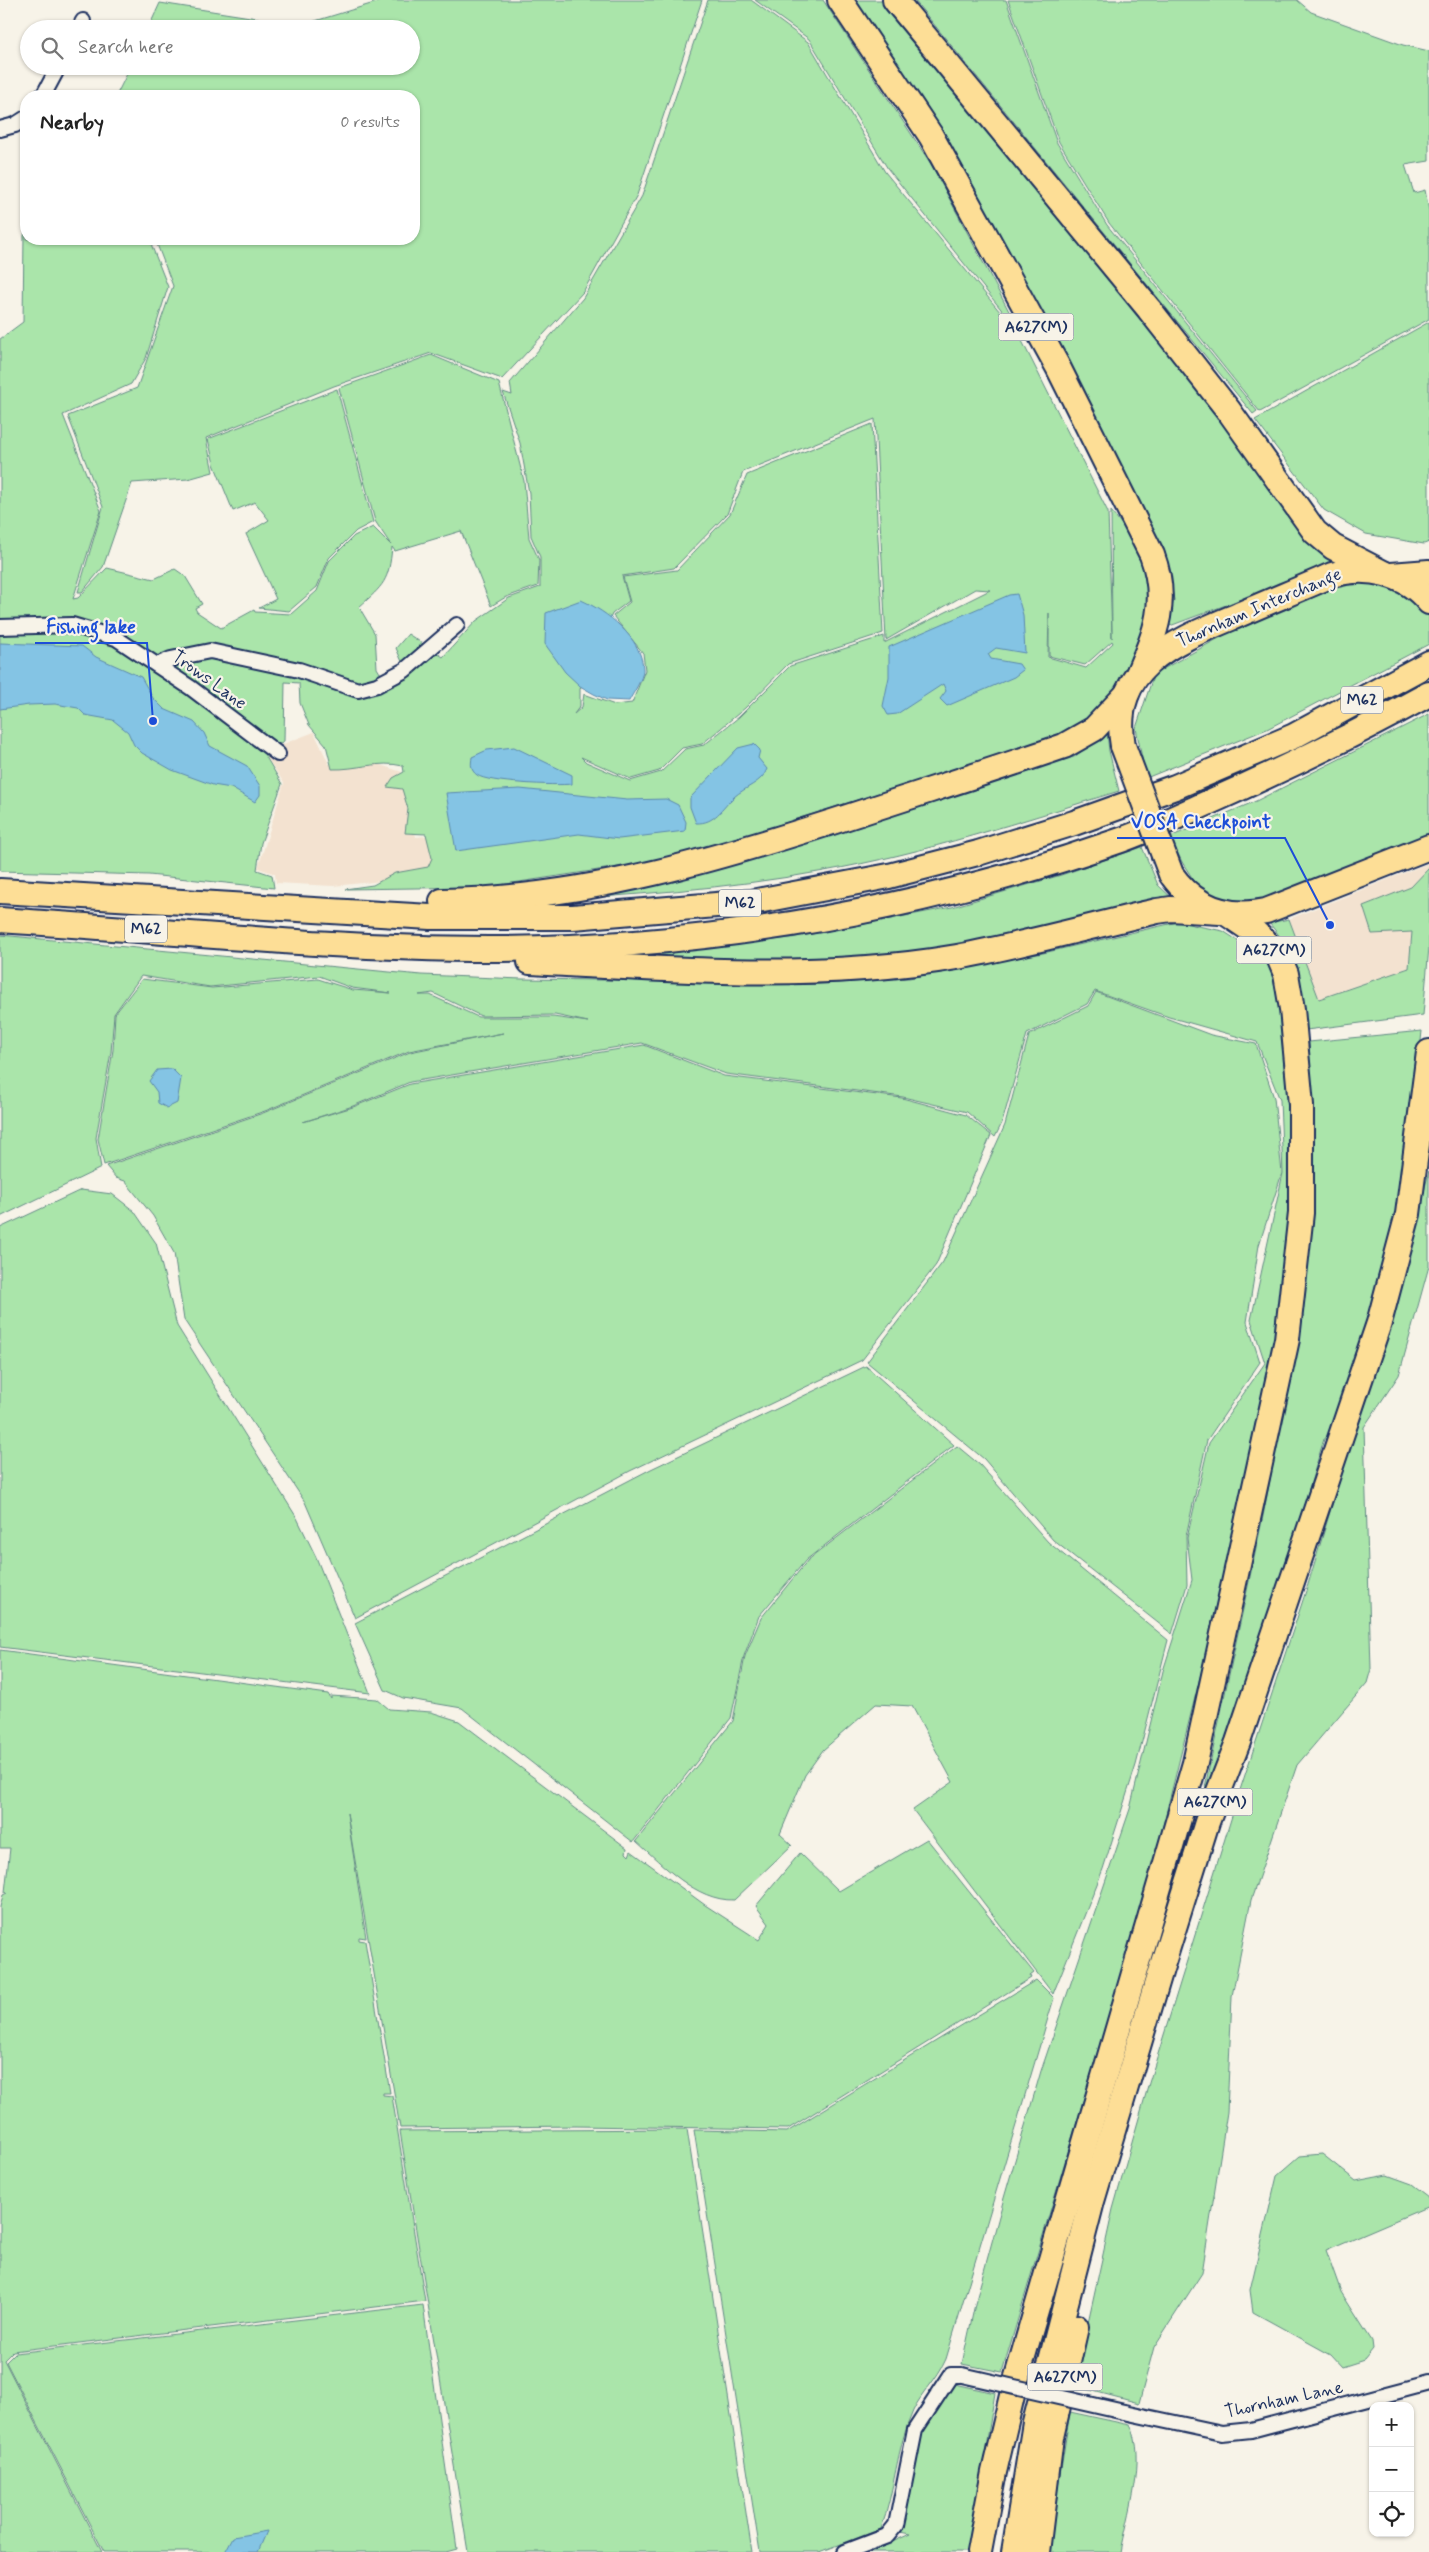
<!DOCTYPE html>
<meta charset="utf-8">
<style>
:root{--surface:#fff;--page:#f6f6f6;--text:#222;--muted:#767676;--line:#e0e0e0}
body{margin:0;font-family:Mynerve,sans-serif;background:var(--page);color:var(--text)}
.controls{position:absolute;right:15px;bottom:15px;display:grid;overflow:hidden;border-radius:10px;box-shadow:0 1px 4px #0004}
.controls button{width:45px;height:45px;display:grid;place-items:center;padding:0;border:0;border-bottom:1px solid var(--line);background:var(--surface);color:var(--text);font:25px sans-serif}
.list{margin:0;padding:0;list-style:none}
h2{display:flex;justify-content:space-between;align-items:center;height:65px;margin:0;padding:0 20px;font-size:21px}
h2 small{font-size:16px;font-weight:400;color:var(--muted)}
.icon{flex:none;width:28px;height:28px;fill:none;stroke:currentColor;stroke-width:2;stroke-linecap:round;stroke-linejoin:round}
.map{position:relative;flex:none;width:1429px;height:2552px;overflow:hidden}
.search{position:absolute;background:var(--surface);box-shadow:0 1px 4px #0004;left:20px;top:20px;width:400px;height:55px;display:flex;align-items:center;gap:12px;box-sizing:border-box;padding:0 18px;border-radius:28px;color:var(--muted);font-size:19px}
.panel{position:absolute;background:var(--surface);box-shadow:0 1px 4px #0004;left:20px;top:90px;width:400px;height:155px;border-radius:20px}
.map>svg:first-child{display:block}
</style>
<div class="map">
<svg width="1429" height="2552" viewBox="0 0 1429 2552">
<rect width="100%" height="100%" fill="#f7f3e8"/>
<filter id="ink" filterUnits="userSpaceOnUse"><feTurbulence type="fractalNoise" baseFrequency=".02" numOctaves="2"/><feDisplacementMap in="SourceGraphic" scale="10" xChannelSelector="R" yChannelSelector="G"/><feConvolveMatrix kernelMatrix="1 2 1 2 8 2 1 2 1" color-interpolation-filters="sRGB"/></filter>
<g filter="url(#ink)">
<!-- built -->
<g fill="#f3e2d0">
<polygon points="314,732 329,764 374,763 402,772 416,837 435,835 443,875 333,886 276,883 275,874 258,868 284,783 263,752"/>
<polygon points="1429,863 1429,868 1411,887 1363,906 1412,932 1409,968 1319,999 1289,919"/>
</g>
<!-- green -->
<g fill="#aae5aa" stroke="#628a84" fill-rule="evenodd">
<polygon points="384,0 702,0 637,195 583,292 502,379 431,353 334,386 206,438 213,472 188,479 132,483 103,567 82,592 78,592 103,507 68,416 137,388 173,286 155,239 414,239 414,96 116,96 131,66 411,66 411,29 148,29 160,3 302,25"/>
<path d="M708,0H751L808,42L885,172L1019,335L1108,512L1112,638L1111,511C1133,536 1153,577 1149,612C1146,637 1118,683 1104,704C1098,713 1088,721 1081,729L709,847L638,864L486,887L345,889L373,885L395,873L428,867L432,858L426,834L405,833L408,809L402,789L387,787L393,778L404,772L403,766C379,760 356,770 332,769L326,745L309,725L300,703L299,683L285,682L284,741L263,752L282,784L261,843L257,870L272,875L274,888L149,875L0,871V339L23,322L24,236L26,228V239H149L168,287L146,358L131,384L63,415L101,511L73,599L78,598L107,568L154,579L175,569L185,576L202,604L195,608L197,612L221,628L254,610L255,612L291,614L317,591L329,561L354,536L373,527L391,545L375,521L339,388L431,355L499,383L524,481L529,538L539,560L538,586L506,597L491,606L461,531L395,551L392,547C389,581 384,585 359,607L375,634L377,668L380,673L396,680L407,673L396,648L408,634L443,657L476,621L509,598L540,587V557L531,536L529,493L520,443L503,392L512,395L510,383L583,298L642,196ZM875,419L886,640L975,589L990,590L884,643V636L790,666L739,717L704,745L685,749L661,772L630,781L586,762L581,757L631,779L659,771L682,748L702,744L745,708L788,664L883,633L872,424L747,475L730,514L677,570L623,577L630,602L613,616L643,653L645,670L632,703L615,705L584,694L582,707L574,714L580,706V689L612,614L629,601L622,576L674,568L727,514L743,472ZM1049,613V656L1085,665L1112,641L1113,643L1086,668L1048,657Z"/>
<polygon points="755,0 823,0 931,164 1021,334 888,169 809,39"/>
<polygon points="853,0 883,0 1341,562 1167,627 1174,600 1165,552 1009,256"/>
<polygon points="914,0 1006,0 1057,143 1107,225 1257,411 1253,414"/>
<polygon points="1008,0 1297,0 1311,12 1403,45 1429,51 1429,161 1405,165 1414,193 1425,190 1429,211 1429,319 1260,412 1109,223 1059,142"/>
<polygon points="1429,322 1429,542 1424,544 1366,534 1324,510 1255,420"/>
<polygon points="337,389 373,522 356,531 329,558 317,587 289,611 259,608 276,599 246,534 269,520 255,502 233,511 214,464 208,439"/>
<polygon points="1355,580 1398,589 1429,616 1429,644 1267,729 1146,778 1136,728 1154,674 1230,632"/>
<polygon points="1429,714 1429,836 1268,898 1236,904 1200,890 1182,862 1170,837 1256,801"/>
<path d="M1107,732L1109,751L1119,791C1022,821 925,853 824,871C727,889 629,895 531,902L1074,757Z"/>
<polygon points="1142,847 1158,885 1176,902 971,948 840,962 595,959 791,938 952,907 1061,875"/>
<path d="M1429,868V947L1423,1015L1306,1030C1301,981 1302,961 1269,923L1289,919L1319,999L1409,968L1412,932L1372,934L1363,906L1411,887Z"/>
<path d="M1178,922L1223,931L1268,960L1281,1012L1292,1144L1288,1233L1273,1354L1217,1609L1150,1878L1002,2372L962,2364L975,2304L1004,2198L1041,2071L1130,1809L1163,1671L1192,1580L1187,1538L1209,1443L1265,1363L1251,1320L1283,1173L1280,1100L1257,1042L1169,1017L1095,991L1087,1004L1027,1034L1002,1123L995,1137L967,1112L903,1097L726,1074L642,1043L410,1082L353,1106L303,1122L353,1107L410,1084L644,1045L724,1076L902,1098L966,1115L991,1135L936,1265L862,1360L630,1471L355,1618L305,1502L184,1320L174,1253L153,1216L125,1181L116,1178L106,1166L263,1113L410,1052L503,1033L409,1051L265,1111L104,1165L98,1139L113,1050L115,1014L142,979L212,988L318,979L353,990L391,993L352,988L319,976L210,987L141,976L114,1014L111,1052L96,1138L101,1168L0,1217V935L421,975L522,979L839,983L909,978L1043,953ZM433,993L481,1016L555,1015L588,1022L553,1017H478L430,995H419Z"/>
<polygon points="1096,992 1211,1035 1256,1044 1274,1098 1282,1173 1259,1245 1247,1322 1260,1362 1207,1440 1186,1536 1187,1585 1172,1634 1053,1540 984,1459 867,1362 943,1262 1005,1125 1029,1035 1088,1006"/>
<polygon points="1422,1031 1408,1166 1379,1291 1333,1438 1324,1439 1290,1552 1210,1789 1205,1787 1263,1516 1293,1361 1307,1271 1314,1166 1309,1042"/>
<polygon points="1429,1171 1429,1266 1399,1375 1364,1427 1371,1669 1367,1683 1297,1765 1251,1900 1232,1996 1227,2112 1202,2273 1154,2347 1139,2403 1074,2386 1113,2209 1149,2083 1241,1787 1306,1591 1353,1436 1392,1325"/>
<polygon points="81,1190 112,1194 134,1211 156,1243 177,1326 297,1518 316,1557 370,1693 0,1647 0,1228"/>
<polygon points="866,1366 954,1445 806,1560 759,1616 744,1656 731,1718 633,1842 462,1708 403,1698 385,1690 355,1623 651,1469"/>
<path d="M957,1446L980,1465L1048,1542L1168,1640L1136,1765L1103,1869L1053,1994L913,1810L953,1782L912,1706L876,1704L823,1750L805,1775L780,1834L792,1845L734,1900C696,1901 663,1865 636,1841L733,1721L745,1656L761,1618L808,1560Z"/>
<polygon points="0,1650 328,1694 331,1699 331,1696 377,1699 389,1709 431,1712 459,1721 627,1848 626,1853 629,1856 631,1851 705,1905 759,1940 769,1924 756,1906 800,1853 839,1891 927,1839 1034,1973 1030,1976 1031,1978 788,2129 576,2126 400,2128 347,1813 366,1938 359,1937 359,1940 365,1941 390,2093 383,2093 383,2095 392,2096 425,2301 13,2351 4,2360 102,2552 0,2552 0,1907 3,1895 7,1893 5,1892 10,1848 0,1848"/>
<path d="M1036,1980L1054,1998L946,2359C937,2380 921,2393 913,2411C896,2448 895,2491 881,2529L820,2552H760L694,2130L787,2132Z"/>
<polygon points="687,2129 752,2552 468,2552 400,2131"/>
<polygon points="1322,2154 1356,2181 1387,2175 1412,2184 1429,2197 1429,2206 1326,2250 1341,2292 1372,2341 1373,2349 1364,2360 1342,2367 1331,2355 1253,2312 1250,2290 1277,2176 1300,2156"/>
<polygon points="423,2305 457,2549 446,2552 104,2552 6,2362 15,2353"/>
<path d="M954,2384L995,2393L968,2552H870L910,2534L900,2532C910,2480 914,2421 954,2384Z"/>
<path d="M1070,2412L1130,2425C1148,2456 1127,2518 1121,2552H1050L1051,2532Z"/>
</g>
<!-- water -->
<g fill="#84c4e4" stroke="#5a88ae">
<polygon points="1017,594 1023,615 1025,653 996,648 988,654 991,659 1019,664 1023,670 1014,677 947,706 940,699 946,691 943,684 897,714 888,715 883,706 889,677 889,647 1009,595"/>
<path d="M581,600C606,611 643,638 643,670C643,679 633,693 629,701L607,700L594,694L580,686L565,672L545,644L546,613Z"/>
<polygon points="0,643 82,646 96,657 141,677 153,698 164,709 194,722 204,733 210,746 247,766 260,786 260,795 255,802 231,788 213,785 172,770 142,753 134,745 128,732 113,720 85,715 78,708 55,704 29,705 0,709"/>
<path d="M754,744L760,750L758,758L767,769C762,783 745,787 734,797C722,808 715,824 696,823L690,807V798L738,748Z"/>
<path d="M514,747L572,775V784C556,786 487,783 477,775C470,770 471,764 472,757L487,750Z"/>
<polygon points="520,789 627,800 666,799 678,805 686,822 685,831 619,839 579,834 456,851 446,793"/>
<polygon points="172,1069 181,1078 177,1103 167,1108 158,1103 157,1092 149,1081 157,1070"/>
<polygon points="267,2531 258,2552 225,2552 233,2537"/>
</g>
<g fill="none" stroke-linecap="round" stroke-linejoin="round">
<!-- minor casing -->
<g stroke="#1b2f5e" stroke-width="18">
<g id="minor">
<polyline points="79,29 83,21"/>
<polyline points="43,96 59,66"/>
<polyline points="0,129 15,125 26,118"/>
<polyline points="0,627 72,625 116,638 191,688 278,754"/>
<polyline points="157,665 171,659 210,651 299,670 358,690 377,685 405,670 457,625"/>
<polyline points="1124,2412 1222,2433 1251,2430 1429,2383"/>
<polyline points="845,2552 887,2536 896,2525 915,2430 951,2375 962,2375"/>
</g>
</g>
<!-- motorway casing -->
<g stroke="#1b2f5e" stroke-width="28">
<g id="motorway">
<path d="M840,0L931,136L1058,367L1152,555C1169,601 1156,632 1138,674"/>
<polyline points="895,0 1149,309 1229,411 1315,532 1333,547 1383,573"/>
<polyline points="1391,575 1429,572"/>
<path d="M1123,746C1109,666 1176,641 1236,616C1268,602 1300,589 1332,575C1366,565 1406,573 1429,602"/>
<path d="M1171,874C1194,907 1227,919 1266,911L1429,847"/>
<polyline points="0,891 430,917 573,917 752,902 889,876 978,853 1074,823 1175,787 1294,736 1429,663"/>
<path d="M442,901C587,899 725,857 863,812C930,790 997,769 1064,746L1094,729L1126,695"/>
<path d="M0,920C163,930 325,949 488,949C704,948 918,911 1121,840C1149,830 1176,817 1203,805C1280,771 1355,735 1429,694"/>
<path d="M530,962C672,970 817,981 957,957C1024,945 1091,926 1157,911L1171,909L1220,912"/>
<polyline points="979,2552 994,2472 1014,2387 1195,1763 1287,1339 1301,1213 1301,1105 1292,1009 1286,974 1278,955 1257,934 1226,913"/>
<polyline points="1014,2552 1035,2423 1092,2201 1161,1969 1207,1822 1238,1742 1379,1323 1408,1214 1429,1052"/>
<polyline points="1037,2552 1051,2437 1076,2327"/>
</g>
</g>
<!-- minor -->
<use href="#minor" stroke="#f7f3e8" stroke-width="14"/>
<!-- motorway -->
<use href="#motorway" stroke="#fdde96" stroke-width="24"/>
<!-- minor-bridge casing -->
<g stroke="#1b2f5e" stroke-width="18" stroke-linecap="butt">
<polyline id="minor-bridge" points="962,2375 1124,2412"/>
</g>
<!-- motorway-bridge casing -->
<g stroke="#1b2f5e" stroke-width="28" stroke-linecap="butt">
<polyline id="motorway-bridge" points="1123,746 1171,874"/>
</g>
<!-- minor-bridge -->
<use href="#minor-bridge" stroke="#f7f3e8" stroke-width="14"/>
<!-- motorway-bridge -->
<use href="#motorway-bridge" stroke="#fdde96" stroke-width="24"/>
</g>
</g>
<g text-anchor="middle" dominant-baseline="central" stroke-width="4.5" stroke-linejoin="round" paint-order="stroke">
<!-- shield labels -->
<g fill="#f7f3e8" stroke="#5d6a87" stroke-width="1">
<rect x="998.5" y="313.5" width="75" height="27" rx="4"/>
<rect x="1341" y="686.5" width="42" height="27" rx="4"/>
<rect x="719" y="889.5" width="42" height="27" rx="4"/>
<rect x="125" y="915.5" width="42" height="27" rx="4"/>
<rect x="1236.5" y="936.5" width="75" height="27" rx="4"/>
<rect x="1177.5" y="1788.5" width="75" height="27" rx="4"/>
<rect x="1027.5" y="2363.5" width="75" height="27" rx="4"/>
</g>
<g font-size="16" font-weight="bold" fill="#1b2f5e">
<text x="1036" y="327">A627(M)</text>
<text x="1362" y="700">M62</text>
<text x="740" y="903">M62</text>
<text x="146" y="929">M62</text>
<text x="1274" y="950">A627(M)</text>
<text x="1215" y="1802">A627(M)</text>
<text x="1065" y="2377">A627(M)</text>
</g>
<!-- street labels -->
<g font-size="18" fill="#1b2f5e" stroke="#f7f3e8">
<text transform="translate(1259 608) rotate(-23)">Thornham Interchange</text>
<text transform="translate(209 680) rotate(36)">Trows Lane</text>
<text transform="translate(1284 2400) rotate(-12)">Thornham Lane</text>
</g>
</g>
<!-- callouts -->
<path fill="none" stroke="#1d4ed8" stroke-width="2" d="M153 721L147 643H35M1330 925L1285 838H1117"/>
<g fill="#1d4ed8" stroke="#f7f3e8" stroke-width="2">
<circle cx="153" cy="721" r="5"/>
<circle cx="1330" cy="925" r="5"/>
</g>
<g font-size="19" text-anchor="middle" font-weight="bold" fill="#1d4ed8" stroke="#f7f3e8" stroke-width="4.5" stroke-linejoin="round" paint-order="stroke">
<text x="91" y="633">Fishing lake</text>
<text x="1201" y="828">VOSA Checkpoint</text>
</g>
</svg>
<div class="controls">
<button>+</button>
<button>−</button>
<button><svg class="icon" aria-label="locate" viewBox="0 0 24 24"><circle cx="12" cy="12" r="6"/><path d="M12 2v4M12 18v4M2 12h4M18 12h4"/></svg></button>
</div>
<div class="search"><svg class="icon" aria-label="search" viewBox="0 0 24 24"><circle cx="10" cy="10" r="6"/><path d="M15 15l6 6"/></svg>Search here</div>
<section class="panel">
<h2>Nearby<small>0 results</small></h2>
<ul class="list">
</ul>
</section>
</div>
